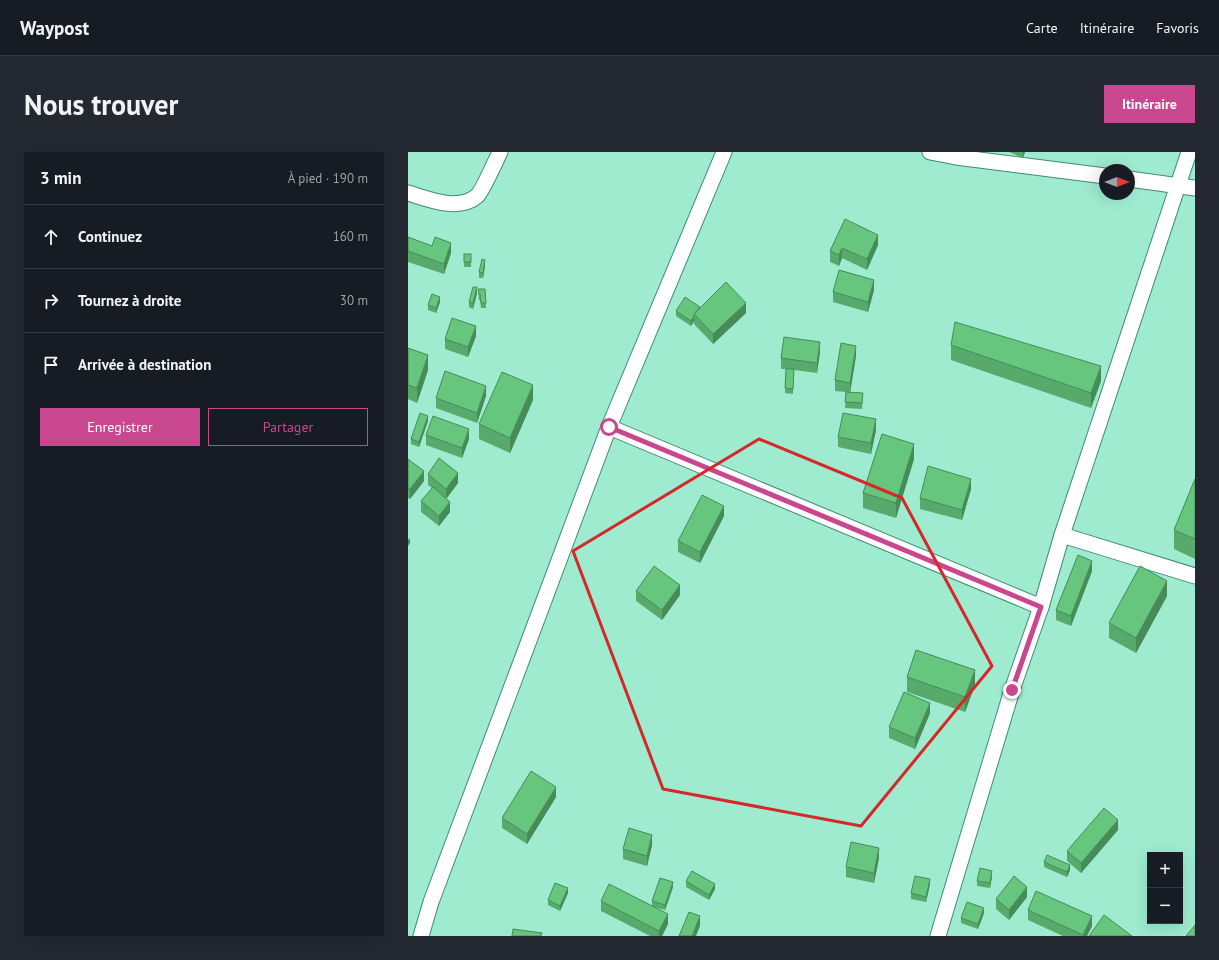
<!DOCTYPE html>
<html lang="fr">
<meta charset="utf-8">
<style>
:root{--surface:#171b24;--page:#242831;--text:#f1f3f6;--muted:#9ea1a6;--line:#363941;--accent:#c9478e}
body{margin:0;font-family:"PT Sans",sans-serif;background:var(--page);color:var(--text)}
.controls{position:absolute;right:12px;bottom:12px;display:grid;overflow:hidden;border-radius:0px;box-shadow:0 4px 16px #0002}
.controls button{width:36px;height:36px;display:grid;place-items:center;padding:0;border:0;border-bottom:1px solid var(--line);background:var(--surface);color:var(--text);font:20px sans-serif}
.compass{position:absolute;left:691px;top:12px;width:36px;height:36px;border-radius:50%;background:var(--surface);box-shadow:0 4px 16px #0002;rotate:90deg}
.stop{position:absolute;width:12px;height:12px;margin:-9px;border:3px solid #c9478e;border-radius:50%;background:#fff}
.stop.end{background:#c9478e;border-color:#fff;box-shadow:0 1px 4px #0008}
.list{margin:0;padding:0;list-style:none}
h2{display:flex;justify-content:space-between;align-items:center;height:52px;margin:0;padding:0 16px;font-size:17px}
h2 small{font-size:13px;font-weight:400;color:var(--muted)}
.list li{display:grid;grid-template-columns:26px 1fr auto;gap:12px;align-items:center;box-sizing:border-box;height:64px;padding:0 16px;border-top:1px solid var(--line)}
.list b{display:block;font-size:15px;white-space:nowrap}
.list em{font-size:13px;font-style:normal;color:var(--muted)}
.actions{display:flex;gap:8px;padding:12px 16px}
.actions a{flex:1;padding:9px 0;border:1px solid var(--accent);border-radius:0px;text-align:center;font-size:14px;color:var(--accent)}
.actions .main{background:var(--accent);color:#fff}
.icon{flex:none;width:22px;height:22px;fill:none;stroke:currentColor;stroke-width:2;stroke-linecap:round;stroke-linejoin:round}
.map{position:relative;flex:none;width:787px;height:784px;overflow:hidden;border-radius:0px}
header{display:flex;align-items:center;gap:24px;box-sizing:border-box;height:56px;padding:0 20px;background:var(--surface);border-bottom:1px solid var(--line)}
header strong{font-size:19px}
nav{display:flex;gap:22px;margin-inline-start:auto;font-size:14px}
.intro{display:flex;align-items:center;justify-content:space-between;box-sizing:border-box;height:96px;padding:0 24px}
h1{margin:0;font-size:28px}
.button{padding:10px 18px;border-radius:0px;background:var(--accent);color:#fff;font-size:14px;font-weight:700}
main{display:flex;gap:24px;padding:0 24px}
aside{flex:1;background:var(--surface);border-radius:0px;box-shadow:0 4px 16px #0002}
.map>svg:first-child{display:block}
</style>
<header>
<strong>Waypost</strong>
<nav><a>Carte</a><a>Itinéraire</a><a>Favoris</a></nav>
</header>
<div class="intro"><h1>Nous trouver</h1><a class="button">Itinéraire</a></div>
<main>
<aside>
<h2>3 min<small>À pied · 190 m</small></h2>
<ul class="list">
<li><svg class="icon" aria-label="ahead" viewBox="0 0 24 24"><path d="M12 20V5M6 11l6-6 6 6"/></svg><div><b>Continuez</b></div><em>160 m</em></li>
<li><svg class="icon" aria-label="right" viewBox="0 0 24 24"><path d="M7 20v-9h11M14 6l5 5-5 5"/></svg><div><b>Tournez à droite</b></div><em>30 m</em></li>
<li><svg class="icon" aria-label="arrive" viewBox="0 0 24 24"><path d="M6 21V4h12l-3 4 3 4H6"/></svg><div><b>Arrivée à destination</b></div></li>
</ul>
<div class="actions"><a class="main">Enregistrer</a><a>Partager</a></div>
</aside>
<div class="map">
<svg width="787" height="784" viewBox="0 0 787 784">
<rect width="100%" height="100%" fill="#9eebd0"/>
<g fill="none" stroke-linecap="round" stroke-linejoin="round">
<!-- minor casing -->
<g stroke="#408b74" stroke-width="17">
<g id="minor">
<polyline points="522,0 548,5 697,24"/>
<polyline points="721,27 787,36"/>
<path d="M0,41C20,47 50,60 69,44C74,40 88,8 92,0"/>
<polyline points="201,275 633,455"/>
<polyline points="654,383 787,424"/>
<polyline points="13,784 23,750 201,275 316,0"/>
<polyline points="530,784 604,538 633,455 654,383 781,0"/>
</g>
</g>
<!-- minor -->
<use href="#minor" stroke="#fff" stroke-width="15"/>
</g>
<!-- wall -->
<g fill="#58aa6c">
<polygon points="601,0 617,0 615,6"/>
<polygon points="470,83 470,93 459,118 434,106 431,114 422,110 422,99"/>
<polygon points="0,85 43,101 36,122 0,110"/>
<rect x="56" y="102" width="7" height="13"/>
<polygon points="77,114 75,126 71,126 71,120"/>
<polygon points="70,137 77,137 78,156 73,156 72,148 71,148"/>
<polygon points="466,138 460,160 425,150 425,140"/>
<polygon points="69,141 65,157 61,155 61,150"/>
<polygon points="32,150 28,161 20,158 20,153"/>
<polygon points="292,156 338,161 305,192 286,172 286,169 283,174 268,164 268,159"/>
<polygon points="68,184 60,205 37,197 37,187"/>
<polygon points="543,193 693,229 683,256 543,208"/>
<polygon points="0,196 20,218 9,251 0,247"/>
<polygon points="412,200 409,221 386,218 385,242 377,241 378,217 373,217 373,206"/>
<polygon points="448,204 442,240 455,247 454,257 437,256 438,240 427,239 427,228"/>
<polygon points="78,244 69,271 28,256 28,246"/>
<polygon points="125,248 102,301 71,287 71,272"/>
<polygon points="20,269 11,295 3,292 3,287"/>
<polygon points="468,278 463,302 430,295 430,285"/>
<polygon points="18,283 61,287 54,306 18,293"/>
<polygon points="0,307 16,329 2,347 0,346"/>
<polygon points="506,307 488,366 455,356 455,341"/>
<polygon points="20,322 50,331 38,347 42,360 31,374 13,360 13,349 24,336 20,333"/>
<polygon points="787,327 787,407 766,397 766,378"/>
<polygon points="563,337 554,368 512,357 512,346"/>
<polygon points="316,364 292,411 270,400 270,389"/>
<polygon points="684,419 663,474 648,468 648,458"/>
<polygon points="228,439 272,443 254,468 228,449"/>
<polygon points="759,444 728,501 701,486 701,471"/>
<polygon points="499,525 567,533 557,560 499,540"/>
<polygon points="522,561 507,597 481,586 481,575"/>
<polygon points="148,645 119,692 94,676 94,666"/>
<polygon points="710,678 673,721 659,709 659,699"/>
<polygon points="244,693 239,714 215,707 215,697"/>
<polygon points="471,706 466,731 438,725 438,715"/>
<polygon points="636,710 662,718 659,725 636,715"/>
<polygon points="584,724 582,736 569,734 569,729"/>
<polygon points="278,729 307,737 301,748 278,735"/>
<polygon points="522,732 518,750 503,747 503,741"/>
<polygon points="265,735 257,758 246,755 260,772 254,784 242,784 193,759 193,749 244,754 244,749"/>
<polygon points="160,741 152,759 140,753 140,748"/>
<polygon points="619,745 601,768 588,757 588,747"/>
<polygon points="620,758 684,774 679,784 655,784 620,768"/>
<polygon points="576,761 570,777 553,771 553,766"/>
</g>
<!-- shaded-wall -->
<g fill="#478b58">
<polygon points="615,0 617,0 615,6"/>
<polygon points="470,83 470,93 459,118 459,107"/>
<polygon points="43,91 43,101 36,122 36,112"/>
<polygon points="434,96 434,106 431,114 431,103"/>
<polygon points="77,108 77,114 75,126 75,121"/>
<polygon points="466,128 466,138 460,160 460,150"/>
<polygon points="69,135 69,141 65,157 65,151"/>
<polygon points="32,145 32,150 28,161 28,156"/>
<polygon points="338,151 338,161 305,192 305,182"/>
<polygon points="286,164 286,169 283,174 283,169"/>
<polygon points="68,174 68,184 60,205 60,195"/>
<polygon points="412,190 412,200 409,221 409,211"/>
<polygon points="448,194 448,204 442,241 442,231"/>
<polygon points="20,203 20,218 9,251 9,236"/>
<polygon points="693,214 693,229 683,256 683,241"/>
<polygon points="125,233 125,248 102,301 102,286"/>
<polygon points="78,234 78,244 69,271 69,261"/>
<polygon points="20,264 20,269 11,295 11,290"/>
<polygon points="468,267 468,278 463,302 463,291"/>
<polygon points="61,277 61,287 54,306 54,296"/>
<polygon points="506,292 506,307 488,366 488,351"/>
<polygon points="16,319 16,329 2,347 2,337"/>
<polygon points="50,321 50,331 38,347 38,337"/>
<polygon points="563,327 563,337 554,368 554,358"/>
<polygon points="42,350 42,360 31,374 31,364"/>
<polygon points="316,354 316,364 292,411 292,400"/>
<polygon points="2,386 2,391 0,394 0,388"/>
<polygon points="684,409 684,419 663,474 663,464"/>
<polygon points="759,429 759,444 728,501 728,486"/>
<polygon points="272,433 272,443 254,468 254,458"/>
<polygon points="567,518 567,533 557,560 557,545"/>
<polygon points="522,551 522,561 507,597 507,586"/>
<polygon points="148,635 148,645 119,692 119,682"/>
<polygon points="710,668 710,678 673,721 673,711"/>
<polygon points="244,683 244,693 239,714 239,704"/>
<polygon points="471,696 471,706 466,731 466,721"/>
<polygon points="662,713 662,718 659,725 659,720"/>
<polygon points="584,719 584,724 582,736 582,731"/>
<polygon points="522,727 522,732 518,750 518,745"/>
<polygon points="265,730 265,735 257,758 257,753"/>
<polygon points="307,732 307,737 301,748 301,743"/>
<polygon points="619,735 619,745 601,768 601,758"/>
<polygon points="160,736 160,741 152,759 152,754"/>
<polygon points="576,756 576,761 570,777 570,772"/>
<polygon points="260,762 260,772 254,784 251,784 251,779"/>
<polygon points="292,764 292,774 288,784 284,784"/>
<polygon points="684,764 684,774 679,784 675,784"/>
</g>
<!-- building -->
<g fill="#66c67e" stroke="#478b58">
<polygon points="437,67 470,83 459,107 434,96 431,103 422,99"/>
<polygon points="0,85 24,94 27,85 43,91 36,112 0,99"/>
<rect x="56" y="102" width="7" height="8"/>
<polygon points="74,107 77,108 75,121 71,120"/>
<polygon points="431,118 466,128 460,150 425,140"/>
<polygon points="318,130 338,151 305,182 286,162"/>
<polygon points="65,135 69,135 65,151 61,150"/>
<polygon points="70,137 77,137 78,151 73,151 72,142 71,142"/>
<polygon points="24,142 32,145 28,156 20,153"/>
<polygon points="277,145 292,155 286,162 286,164 283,169 268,159"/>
<polygon points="44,166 68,174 60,195 37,187"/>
<polygon points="547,170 693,214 683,241 543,193"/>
<polygon points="376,185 412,190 409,211 373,206"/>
<polygon points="433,191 448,194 442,231 427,228"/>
<polygon points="0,196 20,203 9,236 0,233"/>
<polygon points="378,217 386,217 385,237 377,236"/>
<polygon points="37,219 78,234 69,261 28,246"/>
<polygon points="94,220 125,233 102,286 71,272"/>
<polygon points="438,240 455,241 454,251 437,250"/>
<polygon points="12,261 20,264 11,290 3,287"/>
<polygon points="435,261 468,267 463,291 430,285"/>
<polygon points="25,264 61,277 54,296 18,283"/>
<polygon points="474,282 506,292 488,351 455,341"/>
<polygon points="31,306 50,321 38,337 20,322"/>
<polygon points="0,307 16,319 2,337 0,336"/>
<polygon points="520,314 563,327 554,358 512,346"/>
<polygon points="787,327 787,387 766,378"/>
<polygon points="25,335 42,350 31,364 13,349"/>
<polygon points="294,343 316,354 292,400 270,389"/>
<polygon points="670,403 684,409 663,464 648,458"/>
<polygon points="246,414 272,433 254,458 228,439"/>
<polygon points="732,414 759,429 728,486 701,471"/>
<polygon points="508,498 567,518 557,545 499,525"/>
<polygon points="496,540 522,551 507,586 481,575"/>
<polygon points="123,619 148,635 119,682 94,666"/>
<polygon points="696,656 710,668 673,711 659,699"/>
<polygon points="221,676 244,683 239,704 215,697"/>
<polygon points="443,690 471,696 466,721 438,715"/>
<polygon points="639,703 662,713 659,720 636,710"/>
<polygon points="572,716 584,719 582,731 569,729"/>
<polygon points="284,719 307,732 301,743 278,729"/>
<polygon points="507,724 522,727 518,745 503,741"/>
<polygon points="606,724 619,735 601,758 588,747"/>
<polygon points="252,726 265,730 257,753 244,749"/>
<polygon points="147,731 160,736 152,754 140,748"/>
<polygon points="201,732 260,762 251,779 193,749"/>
<polygon points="628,739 684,764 675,783 620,758"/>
<polygon points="559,750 576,756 570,772 553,766"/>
<polygon points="281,760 292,764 284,784 271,784"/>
<polygon points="696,763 724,784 681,784"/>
<polygon points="787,773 787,784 778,784"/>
<polygon points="105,777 134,781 133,784 104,784"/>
</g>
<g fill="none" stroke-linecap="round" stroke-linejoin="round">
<!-- route -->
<polyline stroke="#c9478e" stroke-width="5" points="201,275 633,455 604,538"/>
</g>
<!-- marked area -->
<path fill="none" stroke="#d62828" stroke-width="3" stroke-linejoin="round" d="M351,287L494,346L584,514L453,674L255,637L165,399Z"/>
</svg>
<div class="controls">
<button>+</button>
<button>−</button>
</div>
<svg class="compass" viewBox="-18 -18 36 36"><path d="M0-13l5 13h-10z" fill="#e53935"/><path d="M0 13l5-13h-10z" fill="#9ea1a6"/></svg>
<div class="stop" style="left:201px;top:275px"></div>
<div class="stop end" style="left:604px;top:538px"></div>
</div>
</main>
